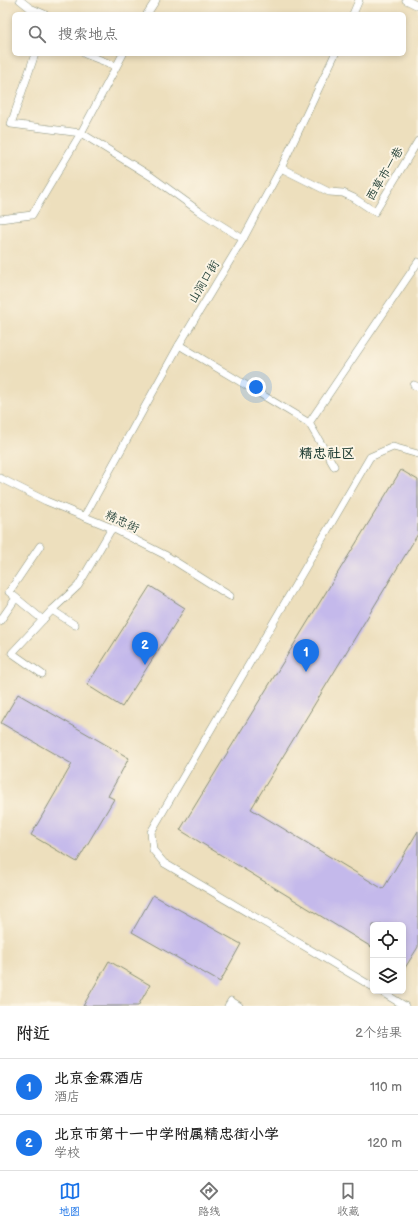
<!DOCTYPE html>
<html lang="zh">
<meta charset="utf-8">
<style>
:root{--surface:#fff;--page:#f2f2f2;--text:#222;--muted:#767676;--line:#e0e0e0;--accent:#1a73e8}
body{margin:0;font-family:"Balsamiq Sans","LXGW WenKai TC",sans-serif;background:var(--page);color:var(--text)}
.controls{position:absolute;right:12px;bottom:12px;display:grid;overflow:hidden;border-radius:6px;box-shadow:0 2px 6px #0003}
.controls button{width:36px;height:36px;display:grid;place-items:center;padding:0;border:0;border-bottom:1px solid var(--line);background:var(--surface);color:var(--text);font:20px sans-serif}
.you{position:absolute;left:256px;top:387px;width:14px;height:14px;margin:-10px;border:3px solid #fff;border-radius:50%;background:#1a73e8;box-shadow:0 0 0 6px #1a73e833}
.badge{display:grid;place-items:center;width:26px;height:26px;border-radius:50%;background:var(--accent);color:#fff;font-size:13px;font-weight:700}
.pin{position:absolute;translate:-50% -33px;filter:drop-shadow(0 1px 2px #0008)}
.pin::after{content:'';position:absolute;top:21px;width:14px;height:12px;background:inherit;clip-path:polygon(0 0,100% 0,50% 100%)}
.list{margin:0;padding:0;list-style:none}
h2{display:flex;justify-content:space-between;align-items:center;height:52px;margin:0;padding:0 16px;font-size:17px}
h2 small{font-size:13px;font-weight:400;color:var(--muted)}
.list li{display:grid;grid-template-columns:26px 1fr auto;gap:12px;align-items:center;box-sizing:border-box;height:56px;padding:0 16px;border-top:1px solid var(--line)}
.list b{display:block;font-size:15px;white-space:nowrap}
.list p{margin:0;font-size:13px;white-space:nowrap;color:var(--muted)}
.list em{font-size:13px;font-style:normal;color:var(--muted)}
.icon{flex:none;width:22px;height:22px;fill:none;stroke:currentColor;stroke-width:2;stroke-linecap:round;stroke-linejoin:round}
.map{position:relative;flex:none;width:418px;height:1006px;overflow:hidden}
.search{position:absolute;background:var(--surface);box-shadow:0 2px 6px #0003;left:12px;right:12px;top:12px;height:44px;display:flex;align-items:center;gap:10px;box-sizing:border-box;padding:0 14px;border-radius:6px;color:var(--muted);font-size:15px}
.sheet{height:164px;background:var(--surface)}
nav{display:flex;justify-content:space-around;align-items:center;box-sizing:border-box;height:56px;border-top:1px solid var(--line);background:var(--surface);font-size:11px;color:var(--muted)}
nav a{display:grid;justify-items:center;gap:2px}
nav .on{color:var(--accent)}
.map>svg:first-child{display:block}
</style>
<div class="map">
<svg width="418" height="1006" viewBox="0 0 418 1006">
<rect width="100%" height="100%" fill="#fcf5e5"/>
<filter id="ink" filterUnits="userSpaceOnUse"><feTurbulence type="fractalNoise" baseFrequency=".025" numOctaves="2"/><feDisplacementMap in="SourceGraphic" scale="8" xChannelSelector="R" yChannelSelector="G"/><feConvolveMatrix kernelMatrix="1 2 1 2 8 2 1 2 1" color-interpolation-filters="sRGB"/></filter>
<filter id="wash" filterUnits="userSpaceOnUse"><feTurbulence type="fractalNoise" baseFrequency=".012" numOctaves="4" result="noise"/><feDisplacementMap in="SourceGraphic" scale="16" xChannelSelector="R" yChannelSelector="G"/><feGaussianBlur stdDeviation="0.9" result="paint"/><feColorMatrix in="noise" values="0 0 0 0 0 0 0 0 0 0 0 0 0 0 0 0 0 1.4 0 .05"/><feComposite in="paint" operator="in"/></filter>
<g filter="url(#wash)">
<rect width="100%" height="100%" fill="#eddfbd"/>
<g id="blocks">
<!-- building -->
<g fill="#c4b9eb">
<polygon points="401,470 418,480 418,534 251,809 383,889 418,831 418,947 403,971 403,925 373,925 373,948 180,830"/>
<polygon points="150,586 185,608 122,707 87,685"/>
<polygon points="18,694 129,758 108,796 114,799 77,862 31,835 72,764 1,723"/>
<polygon points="153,895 241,944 220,982 132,932"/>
<polygon points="109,961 150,985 138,1006 83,1006"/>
</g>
</g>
</g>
<g filter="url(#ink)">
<use href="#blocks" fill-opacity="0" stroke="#868e78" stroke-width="1"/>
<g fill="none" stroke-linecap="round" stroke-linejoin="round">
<!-- lane casing -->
<g stroke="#868e78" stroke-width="8">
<g id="lane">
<polyline points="20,0 30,8 44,14"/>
<polyline points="406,0 418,6"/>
<polyline points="147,14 156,0"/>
<polyline points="353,14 359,0"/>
<polyline points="35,54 11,124 81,133 152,177 199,211 243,239"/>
<polyline points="85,54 116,66"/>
<polyline points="281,168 329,192 343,193 354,198 375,212 418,141"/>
<polyline points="0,219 32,215 81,133 123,54"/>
<polyline points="179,345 309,423 334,466"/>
<polyline points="414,385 418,387"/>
<polyline points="309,423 418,262"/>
<polyline points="0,478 46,501 112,528 165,555 230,596"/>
<polyline points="84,517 179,345 243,239 281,168 335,54"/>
<polyline points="40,546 9,592 43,620"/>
<polyline points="52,610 75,625"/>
<polyline points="0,621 16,598"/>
<polyline points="42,674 12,653 52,610 78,586 112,528"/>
<polyline points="373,987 164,863 153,850 151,832 370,457 393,447 418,454"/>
<polyline points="380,991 405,1006"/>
<polyline points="228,1006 231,1001 239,1006"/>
</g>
</g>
<!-- lane -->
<use href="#lane" stroke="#fff" stroke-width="7"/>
</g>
</g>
<g text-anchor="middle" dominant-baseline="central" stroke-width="4" stroke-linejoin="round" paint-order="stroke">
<!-- street labels -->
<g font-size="12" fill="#1f3d34" stroke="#fcf5e5">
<text transform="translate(385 174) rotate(-59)">西草市一巷</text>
<text transform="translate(204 282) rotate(-59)">山涧口街</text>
<text transform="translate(122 522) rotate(25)">精忠街</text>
</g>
<!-- quarter labels -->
<g font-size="14" font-weight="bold" fill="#1f3d34" stroke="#fcf5e5">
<text x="327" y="453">精忠社区</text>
</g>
</g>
</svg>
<div class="controls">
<button><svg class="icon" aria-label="locate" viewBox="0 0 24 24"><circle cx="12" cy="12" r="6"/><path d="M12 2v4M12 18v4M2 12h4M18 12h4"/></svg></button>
<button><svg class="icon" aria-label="layers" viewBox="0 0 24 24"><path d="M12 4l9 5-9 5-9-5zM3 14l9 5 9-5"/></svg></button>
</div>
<div class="you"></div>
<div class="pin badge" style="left:306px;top:672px">1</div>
<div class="pin badge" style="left:145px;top:665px">2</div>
<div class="search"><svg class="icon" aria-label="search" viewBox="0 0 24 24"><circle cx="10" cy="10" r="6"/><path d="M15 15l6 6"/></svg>搜索地点</div>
</div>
<section class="sheet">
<h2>附近<small>2个结果</small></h2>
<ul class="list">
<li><span class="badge">1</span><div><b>北京金霖酒店</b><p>酒店</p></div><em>110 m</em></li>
<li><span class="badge">2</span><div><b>北京市第十一中学附属精忠街小学</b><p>学校</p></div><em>120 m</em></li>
</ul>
</section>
<nav>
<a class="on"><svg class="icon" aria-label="map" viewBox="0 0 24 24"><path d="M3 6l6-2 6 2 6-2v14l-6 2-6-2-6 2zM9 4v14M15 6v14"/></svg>地图</a>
<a><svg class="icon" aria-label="directions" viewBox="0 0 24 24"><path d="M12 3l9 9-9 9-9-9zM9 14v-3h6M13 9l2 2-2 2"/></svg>路线</a>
<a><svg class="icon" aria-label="saved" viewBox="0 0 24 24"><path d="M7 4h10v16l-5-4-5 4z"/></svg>收藏</a>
</nav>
